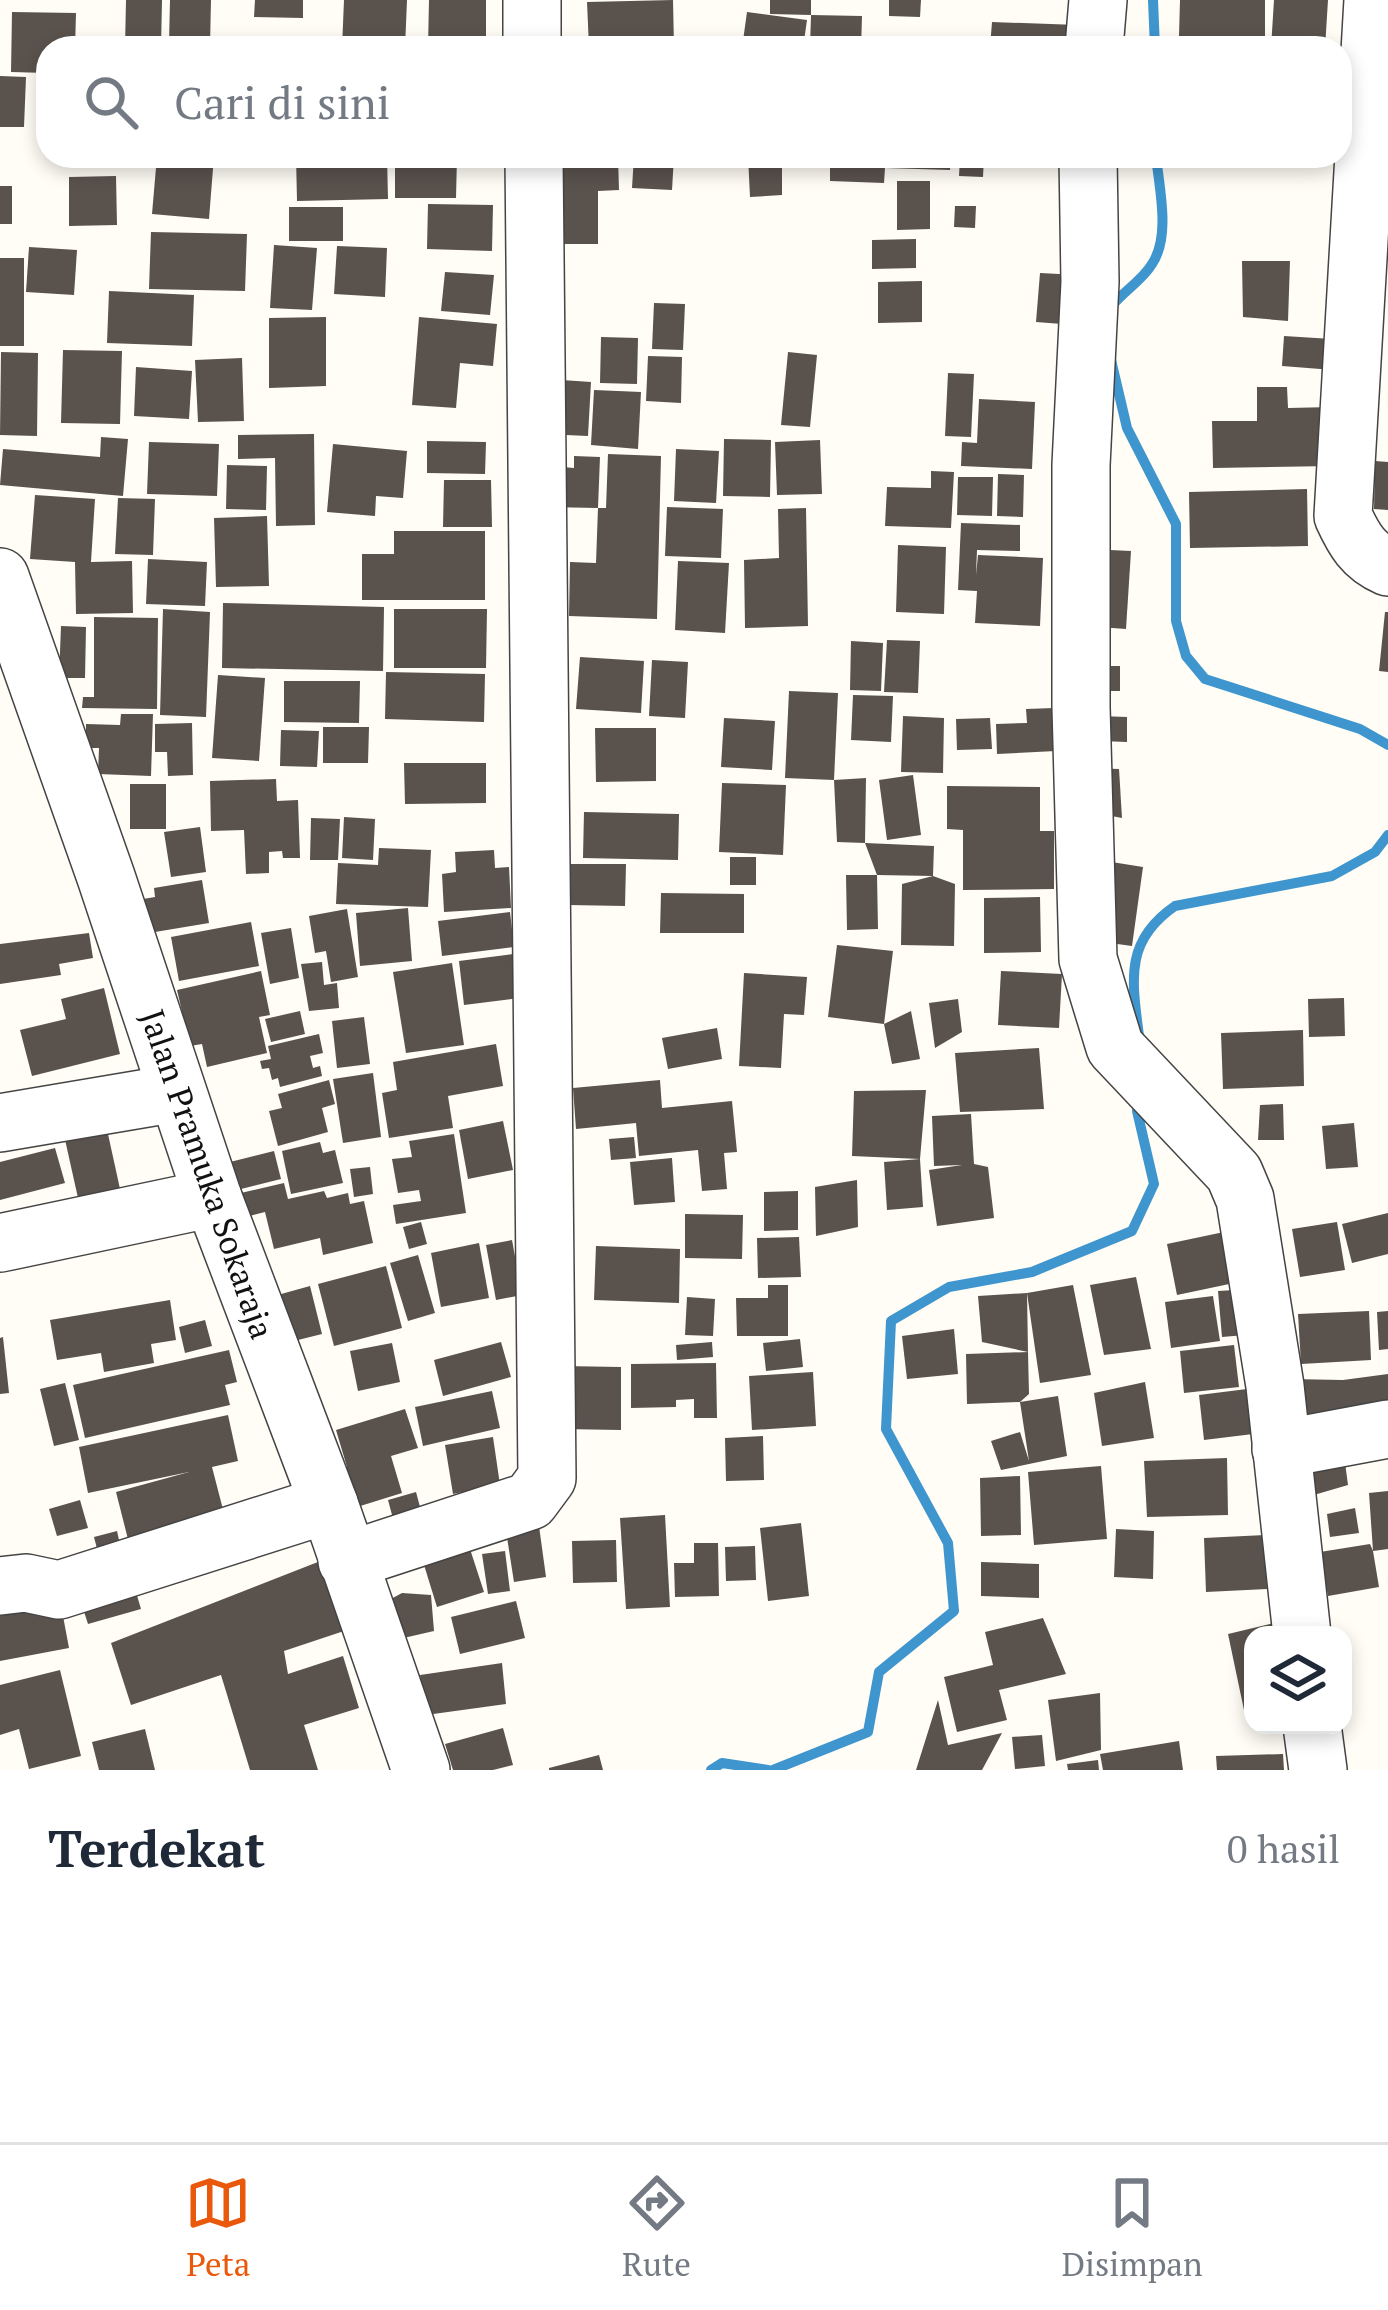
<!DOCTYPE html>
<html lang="id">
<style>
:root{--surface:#fff;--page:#f6f6f7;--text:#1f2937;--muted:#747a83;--line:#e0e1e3;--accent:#ea580c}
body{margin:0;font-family:"PT Serif",serif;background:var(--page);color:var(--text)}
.controls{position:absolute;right:36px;bottom:36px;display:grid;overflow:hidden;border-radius:24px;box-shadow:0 6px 18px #0003}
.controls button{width:108px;height:108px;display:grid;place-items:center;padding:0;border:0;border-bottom:3px solid var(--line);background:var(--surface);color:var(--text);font:60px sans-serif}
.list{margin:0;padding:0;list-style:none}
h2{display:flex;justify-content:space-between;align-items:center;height:156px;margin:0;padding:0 48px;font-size:51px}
h2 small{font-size:39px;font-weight:400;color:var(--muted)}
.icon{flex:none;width:66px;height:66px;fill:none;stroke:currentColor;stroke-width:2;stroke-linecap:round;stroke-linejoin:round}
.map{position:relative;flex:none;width:1388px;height:1770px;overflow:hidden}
.search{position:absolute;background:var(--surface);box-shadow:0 6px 18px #0003;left:36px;right:36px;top:36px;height:132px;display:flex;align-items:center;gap:30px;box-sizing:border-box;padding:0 42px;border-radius:36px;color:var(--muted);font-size:45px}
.sheet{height:372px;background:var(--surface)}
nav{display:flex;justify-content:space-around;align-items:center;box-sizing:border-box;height:168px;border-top:3px solid var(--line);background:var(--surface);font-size:33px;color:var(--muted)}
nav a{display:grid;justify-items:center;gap:6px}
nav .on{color:var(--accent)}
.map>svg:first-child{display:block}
</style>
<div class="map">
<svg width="1388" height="1770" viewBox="0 0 1388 1770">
<rect width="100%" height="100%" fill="#fffdf5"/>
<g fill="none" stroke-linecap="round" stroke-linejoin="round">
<!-- stream -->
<g stroke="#3f96cf" stroke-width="10">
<polyline points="1153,0 1155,48"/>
<path d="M1111,307C1123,291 1142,281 1152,264C1171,236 1159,187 1156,156"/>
<polyline points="1111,360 1127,428 1176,524 1176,621 1186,656 1205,679 1360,729 1388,745"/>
<path d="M1139,1036C1132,980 1124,941 1175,906L1332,876L1375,852L1388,835"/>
<polyline points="711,1770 722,1763 768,1770"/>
<polyline points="773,1770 868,1732 879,1672 954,1611 948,1543 886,1429 891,1321 949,1287 1032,1272 1132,1231 1154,1184 1137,1111"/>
</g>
</g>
<!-- building -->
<g fill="#5a524d">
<polygon points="126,0 162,0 161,48 125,48"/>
<polygon points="170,0 211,0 210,46 169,44"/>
<polygon points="255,0 303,0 303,18 254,17"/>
<polygon points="344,0 407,0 405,48 342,48"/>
<polygon points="429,0 486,0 486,48 428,48"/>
<polygon points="673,0 674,48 589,48 587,2"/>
<polygon points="770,0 811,0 811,15 770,14"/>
<polygon points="889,0 921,0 920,17 889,16"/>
<polygon points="1180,0 1265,0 1265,37 1179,36"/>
<polygon points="1274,0 1328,0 1325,48 1271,48"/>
<polygon points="12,12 76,13 75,48 48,48 48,73 11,72"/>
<polygon points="747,12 807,20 803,48 742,48"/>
<polygon points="811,15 862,16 861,48 810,48"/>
<polygon points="992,22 1078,25 1077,48 990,48"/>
<polygon points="0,76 26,77 24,127 0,127"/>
<polygon points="43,82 48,82 48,128 42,128"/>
<rect x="77" y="156" width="39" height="12"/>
<polygon points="157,156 214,156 209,219 152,214"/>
<polygon points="296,156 387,156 388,199 297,201"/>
<polygon points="395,156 457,156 456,198 395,198"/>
<polygon points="546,156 618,156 619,190 598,191 598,244 546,244"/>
<polygon points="634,156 674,156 672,190 632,188"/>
<polygon points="748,156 782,156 782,195 750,197"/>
<polygon points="830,156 951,156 950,170 885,168 884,183 830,181"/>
<polygon points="960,156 984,156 983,177 959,176"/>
<polygon points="116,176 117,225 69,226 69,177"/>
<polygon points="897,181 930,181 930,229 897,230"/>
<rect x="0" y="186" width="12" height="38"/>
<polygon points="428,204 493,205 492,251 427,249"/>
<polygon points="955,206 976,206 975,228 954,227"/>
<rect x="289" y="207" width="54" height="34"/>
<polygon points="151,232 247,234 245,291 149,289"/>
<polygon points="916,239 916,268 872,269 872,240"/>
<polygon points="274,245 317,248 312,310 270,308"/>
<polygon points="337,246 387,248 385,297 334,294"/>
<polygon points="29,247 77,250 74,295 26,292"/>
<rect x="0" y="258" width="24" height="88"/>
<polygon points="1242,261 1290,261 1288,321 1243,317"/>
<polygon points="445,272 494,275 490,315 441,311"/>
<polygon points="1040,273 1078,275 1075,325 1036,322"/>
<polygon points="922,281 922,322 878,323 878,282"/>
<polygon points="109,291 194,295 192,346 107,343"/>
<polygon points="654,303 685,304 683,350 652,349"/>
<polygon points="326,317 326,386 269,388 269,318"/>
<polygon points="419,317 497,324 493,366 460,363 456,408 412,405"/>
<polygon points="1284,336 1348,340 1346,371 1282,366"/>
<polygon points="601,337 638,338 637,384 600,383"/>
<polygon points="63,350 122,351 120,424 61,423"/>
<polygon points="1,352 38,353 37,436 0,435"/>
<polygon points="788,352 817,355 810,427 781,425"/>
<polygon points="648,356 682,357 681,403 646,401"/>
<polygon points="242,358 244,421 198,422 195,360"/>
<polygon points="136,367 192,371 189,419 134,416"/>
<polygon points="948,373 974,374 971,437 945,436"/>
<polygon points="547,379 591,382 588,436 544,434"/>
<polygon points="1257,387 1287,387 1288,408 1332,407 1332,466 1213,468 1212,421 1257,421"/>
<polygon points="594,390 641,392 638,449 591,445"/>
<polygon points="979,399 1035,402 1032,469 961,466 962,442 977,443"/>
<polygon points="314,434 315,525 276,526 275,458 238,459 238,435"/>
<polygon points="101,437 128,439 123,496 0,485 3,449 100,457"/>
<polygon points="724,439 771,440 770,497 723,496"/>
<polygon points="820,440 822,494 777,495 775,442"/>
<polygon points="427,441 486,442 485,474 427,473"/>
<polygon points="149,442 219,444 217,496 147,494"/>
<polygon points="333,444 407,451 403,498 376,496 375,516 327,512"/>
<polygon points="676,449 719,451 716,503 674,501"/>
<polygon points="608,454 661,456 657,619 569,616 570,562 596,563 598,508 606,508"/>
<polygon points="574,456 600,457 598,508 546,507 562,467 574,468"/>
<polygon points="1375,461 1388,462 1388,510 1374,509"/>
<polygon points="227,465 267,466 266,510 226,509"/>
<polygon points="931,471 954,472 951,528 885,526 887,487 931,488"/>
<polygon points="998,474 1024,475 1023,517 997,516"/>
<polygon points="958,477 993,477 992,516 957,515"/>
<polygon points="444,480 491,480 492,527 443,527"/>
<polygon points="1307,489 1308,546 1190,548 1189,492"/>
<polygon points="35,495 95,499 91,562 132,561 133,613 76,614 75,562 30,559"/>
<polygon points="118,498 155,499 153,555 115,554"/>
<polygon points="667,507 723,509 721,558 665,556"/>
<polygon points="806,508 808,626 745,628 744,560 779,558 778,509"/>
<polygon points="267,516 269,586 216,587 214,518"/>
<polygon points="961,523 1020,525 1020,551 977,550 976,575 978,555 1043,558 1040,626 975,623 977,591 958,590"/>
<polygon points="394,531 485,531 485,600 362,600 362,554 394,554"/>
<polygon points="898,545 946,547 944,614 896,612"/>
<polygon points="1089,549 1131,551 1126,629 1085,626"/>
<polygon points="148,559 207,562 205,606 146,604"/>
<polygon points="678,561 729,563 725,633 675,630"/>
<polygon points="223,603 384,607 383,671 222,668"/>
<polygon points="163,609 210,612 206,717 160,715"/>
<polygon points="394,609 487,609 486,668 394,668"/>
<polygon points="1385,612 1388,612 1388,672 1379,671"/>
<polygon points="94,617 158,618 157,709 82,708 83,697 94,697"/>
<polygon points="61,626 86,627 85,678 59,678"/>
<polygon points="887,640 920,641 918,693 884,692"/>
<polygon points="851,641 883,643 881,691 850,690"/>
<polygon points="580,657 644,661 641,713 576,709"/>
<polygon points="652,660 688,662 685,718 649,716"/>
<rect x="1095" y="666" width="25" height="25"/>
<polygon points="386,672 485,674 484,722 385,719"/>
<polygon points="218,675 265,678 259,761 212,758"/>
<polygon points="284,681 360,681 359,723 284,722"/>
<polygon points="789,691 838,693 834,780 785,778"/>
<polygon points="853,695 893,696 891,742 851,740"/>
<polygon points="1054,708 1056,751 997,754 996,724 1027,723 1026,709"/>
<polygon points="121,714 153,714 151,776 98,774 99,748 86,748 86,724 120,725"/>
<polygon points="903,716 944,718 943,773 901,772"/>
<polygon points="1100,716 1127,717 1127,742 1100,741"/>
<polygon points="724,718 775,721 772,770 721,767"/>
<polygon points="990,718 992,749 957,750 956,719"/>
<polygon points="192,723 193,775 168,776 167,752 155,752 155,724"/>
<polygon points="323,727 369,727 368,763 323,763"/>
<polygon points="595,728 656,728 656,781 596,782"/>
<polygon points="281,730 319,731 317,767 280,766"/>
<polygon points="404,763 486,763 486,803 405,804"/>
<polygon points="1090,768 1119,769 1122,818 1090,812"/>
<polygon points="913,775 921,835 887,840 879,780"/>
<polygon points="866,778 865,843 837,842 834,780"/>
<polygon points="276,779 277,801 298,800 300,858 283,858 282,851 269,852 269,873 246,874 244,830 211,831 210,781"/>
<polygon points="722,783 786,785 783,855 719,852"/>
<rect x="130" y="784" width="36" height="45"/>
<polygon points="947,786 1040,787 1040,831 1054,831 1054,889 963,890 963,830 947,829"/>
<polygon points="584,812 679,814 678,860 583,858"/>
<polygon points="344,817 375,819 373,860 342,858"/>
<polygon points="311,818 340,819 338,860 310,860"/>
<polygon points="200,827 206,872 171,877 164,832"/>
<polygon points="865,843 934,846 933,876 955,884 954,946 901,945 902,884 933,876 877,875"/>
<polygon points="379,848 431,850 428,907 336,904 338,863 378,865"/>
<polygon points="494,850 495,868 509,867 511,908 444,912 442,874 456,872 455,852"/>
<rect x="730" y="857" width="26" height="28"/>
<polygon points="1099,860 1143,867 1132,946 1088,940"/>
<polygon points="569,864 626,864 625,906 568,905"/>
<polygon points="846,875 877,875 878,929 847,930"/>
<polygon points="202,880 209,923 149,933 143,899 155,897 154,888"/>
<polygon points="661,893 744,894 744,933 660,933"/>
<polygon points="1040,897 1041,952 984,953 984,898"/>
<polygon points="408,908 412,961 360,966 356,913"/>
<polygon points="347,909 358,977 331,982 326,951 315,953 309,916"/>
<polygon points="510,912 514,947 442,956 438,921"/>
<polygon points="251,922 259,966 179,981 171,937"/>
<polygon points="291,928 299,978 270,984 261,933"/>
<polygon points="89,933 93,958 59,964 61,975 0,984 0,944"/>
<polygon points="837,945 893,951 884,1024 911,1011 920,1059 892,1064 884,1024 828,1017"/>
<polygon points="513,954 519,998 464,1005 459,961"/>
<polygon points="322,962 324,985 337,983 339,1008 309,1011 301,964"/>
<polygon points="452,963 464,1045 406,1053 393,972"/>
<polygon points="261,971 270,1015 259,1017 267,1053 207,1067 202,1044 190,1046 177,990"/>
<polygon points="1001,971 1062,974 1059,1028 998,1025"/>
<polygon points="744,973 807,977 804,1015 784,1014 781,1068 739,1066"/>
<polygon points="104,988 120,1054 32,1076 20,1030 66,1019 61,999"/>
<polygon points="1344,998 1345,1036 1309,1037 1308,999"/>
<polygon points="958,999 962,1032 935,1048 929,1003"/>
<polygon points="300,1011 305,1034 271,1042 265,1019"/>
<polygon points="364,1017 370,1064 337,1068 332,1021"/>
<polygon points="717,1028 722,1059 668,1069 662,1038"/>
<polygon points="1303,1030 1304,1086 1223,1089 1221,1033"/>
<polygon points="319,1034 323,1053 310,1056 313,1068 320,1066 322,1076 280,1087 278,1078 272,1080 269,1068 262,1069 260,1061 271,1059 268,1046"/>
<polygon points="496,1044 503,1086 448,1096 453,1128 389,1138 382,1093 397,1090 393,1062"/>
<polygon points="1039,1048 1044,1109 960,1112 955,1053"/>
<polygon points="373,1073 381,1137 343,1143 333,1079"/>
<polygon points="329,1080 335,1104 322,1108 328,1132 278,1146 269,1111 282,1108 278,1094"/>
<polygon points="660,1080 662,1108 732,1101 737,1152 724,1153 727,1189 702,1191 698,1150 639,1156 636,1123 576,1129 573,1088"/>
<polygon points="926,1090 920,1159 923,1207 887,1210 884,1162 920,1159 852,1156 854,1091"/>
<polygon points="1283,1104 1284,1140 1258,1140 1260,1105"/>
<polygon points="971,1114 974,1164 988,1167 994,1218 937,1226 929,1170 962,1165 934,1166 932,1116"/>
<polygon points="503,1121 513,1170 468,1179 459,1130"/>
<polygon points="1354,1123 1358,1167 1326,1169 1322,1126"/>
<polygon points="106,1125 120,1189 78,1198 64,1135"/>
<polygon points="454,1134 466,1213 396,1224 393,1205 421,1201 419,1190 398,1193 392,1159 412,1157 409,1141"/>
<polygon points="634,1137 636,1158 611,1160 609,1139"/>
<polygon points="320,1142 323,1153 335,1150 343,1183 291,1194 282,1151"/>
<polygon points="55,1148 65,1183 0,1200 0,1162"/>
<polygon points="274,1151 281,1179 237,1190 230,1162"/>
<polygon points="672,1158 675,1202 634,1205 630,1162"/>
<polygon points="370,1167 373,1194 354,1197 350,1169"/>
<polygon points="857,1180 858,1227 816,1236 815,1187"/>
<polygon points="284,1183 288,1199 324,1191 327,1198 348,1193 350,1204 364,1201 373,1243 323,1255 320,1238 274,1249 265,1212 238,1219 232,1195"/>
<polygon points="798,1191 798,1230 764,1231 764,1192"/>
<polygon points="1388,1213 1388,1254 1352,1263 1342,1224"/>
<polygon points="685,1214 743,1215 742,1259 685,1258"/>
<polygon points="421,1222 427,1244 409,1249 403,1227"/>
<polygon points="1337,1222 1345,1270 1300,1277 1292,1229"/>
<polygon points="1243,1228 1253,1279 1177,1295 1167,1244"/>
<polygon points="799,1237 801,1277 758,1278 757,1238"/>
<polygon points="512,1240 522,1295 496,1300 486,1245"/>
<polygon points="479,1243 489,1298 441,1307 431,1253"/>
<polygon points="596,1246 680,1249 679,1303 594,1300"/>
<polygon points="418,1255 435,1313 408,1321 390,1263"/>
<polygon points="386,1266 402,1328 334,1346 318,1284"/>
<polygon points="1136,1277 1151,1349 1104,1355 1090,1285"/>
<polygon points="768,1285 788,1285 788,1336 737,1336 736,1298 768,1298"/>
<polygon points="1073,1285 1091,1375 1040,1383 1027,1293"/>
<polygon points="310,1286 322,1334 286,1343 274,1296"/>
<polygon points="1253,1289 1257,1334 1222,1337 1218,1291"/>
<polygon points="1027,1293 1028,1352 982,1342 978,1296"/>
<polygon points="1213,1296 1220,1341 1171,1348 1165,1302"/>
<polygon points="687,1297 715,1299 713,1336 685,1335"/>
<polygon points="170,1300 176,1340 151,1344 154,1363 104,1372 101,1353 57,1360 50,1320"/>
<polygon points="1369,1311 1371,1360 1301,1364 1298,1314"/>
<polygon points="1388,1311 1388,1349 1379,1350 1377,1312"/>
<polygon points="205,1320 212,1346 185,1353 179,1327"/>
<polygon points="954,1329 958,1374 907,1379 902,1336"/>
<polygon points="3,1337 9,1393 0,1394 0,1338"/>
<polygon points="800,1339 803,1367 766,1371 763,1343"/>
<polygon points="501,1342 511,1377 443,1396 434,1360"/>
<polygon points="712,1342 713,1357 677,1360 676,1345"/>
<polygon points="392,1343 400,1382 358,1391 350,1351"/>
<polygon points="1234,1345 1239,1387 1184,1393 1180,1351"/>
<polygon points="229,1350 237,1382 225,1385 230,1405 85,1438 73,1385"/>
<polygon points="1028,1352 1029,1394 1020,1402 967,1404 966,1354"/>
<polygon points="716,1363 717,1418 694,1418 694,1399 676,1400 676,1407 631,1408 631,1364"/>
<polygon points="563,1366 621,1367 621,1430 562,1429"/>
<polygon points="813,1372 816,1426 752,1430 749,1376"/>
<polygon points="1388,1374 1388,1418 1308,1436 1289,1379 1343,1380"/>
<polygon points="1145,1382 1154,1438 1102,1446 1094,1393"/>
<polygon points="65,1383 79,1440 54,1446 40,1389"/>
<polygon points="1247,1389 1253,1434 1204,1440 1199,1395"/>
<polygon points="492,1391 500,1428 423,1446 415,1407"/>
<polygon points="1058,1396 1067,1456 1001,1470 991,1441 1020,1432 1029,1461 1020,1402"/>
<polygon points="405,1409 418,1448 391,1456 402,1493 341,1512 329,1472 347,1467 336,1430"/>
<polygon points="228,1415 238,1461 212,1467 227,1525 131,1551 116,1492 189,1472 88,1493 79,1447"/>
<polygon points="763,1436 764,1480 726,1481 725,1438"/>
<polygon points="493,1437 500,1485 453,1494 445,1445"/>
<polygon points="1342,1440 1348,1485 1307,1497 1303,1453"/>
<polygon points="1227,1458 1228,1515 1147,1517 1144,1461"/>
<polygon points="1101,1466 1107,1539 1034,1545 1028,1472"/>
<polygon points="1020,1476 1021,1535 981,1536 980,1478"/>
<polygon points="1388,1491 1388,1549 1373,1551 1379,1587 1328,1596 1320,1552 1370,1544 1373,1551 1369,1493"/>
<polygon points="416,1492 423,1518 395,1526 388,1500"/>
<polygon points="80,1500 88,1528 57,1536 49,1509"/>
<polygon points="1355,1508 1359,1533 1330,1537 1327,1514"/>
<polygon points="665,1515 670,1607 626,1609 620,1518"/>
<polygon points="801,1523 809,1596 768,1601 760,1528"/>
<polygon points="539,1526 546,1577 514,1582 506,1531"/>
<polygon points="1116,1529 1154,1531 1153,1579 1114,1577"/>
<polygon points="117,1531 123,1558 101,1564 94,1537"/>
<polygon points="1265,1535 1267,1589 1206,1592 1204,1538"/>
<polygon points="616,1540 617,1582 573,1583 572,1541"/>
<polygon points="694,1543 718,1543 719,1596 675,1597 674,1563 694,1563"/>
<polygon points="755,1546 756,1580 726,1581 725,1547"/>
<polygon points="470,1549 484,1592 437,1607 424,1565"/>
<polygon points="505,1551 510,1591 488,1594 482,1554"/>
<polygon points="323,1560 350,1629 284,1651 288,1674 343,1656 359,1708 304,1725 318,1770 250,1770 221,1675 131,1705 111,1643"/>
<polygon points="981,1562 1039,1564 1039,1598 981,1596"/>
<polygon points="133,1582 141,1609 88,1624 79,1596"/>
<polygon points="402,1593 431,1595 434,1631 386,1642 376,1607"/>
<polygon points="60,1600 69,1648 0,1661 0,1612"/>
<polygon points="516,1601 525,1638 460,1654 451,1617"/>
<polygon points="1043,1618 1066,1674 999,1690 1007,1720 957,1732 944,1677 993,1665 985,1632"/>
<polygon points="1274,1623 1277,1635 1253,1635 1253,1708 1244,1710 1228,1634"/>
<polygon points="502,1663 506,1704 426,1715 420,1675"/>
<polygon points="60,1670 81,1756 29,1769 19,1729 0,1735 0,1685"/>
<polygon points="1100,1693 1101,1750 1056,1761 1048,1700"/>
<polygon points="938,1700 948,1745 1002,1733 982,1770 916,1770"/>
<polygon points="503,1728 513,1765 493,1770 453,1770 445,1744"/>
<polygon points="145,1729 155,1770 99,1770 92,1742"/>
<polygon points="1042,1735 1045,1766 1015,1769 1012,1737"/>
<polygon points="1179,1741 1183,1770 1103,1770 1100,1754"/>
<polygon points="1283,1754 1284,1770 1217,1770 1216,1756"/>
<polygon points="599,1755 603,1770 549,1770 549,1768"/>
<polygon points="1098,1760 1099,1770 1068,1770 1067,1764"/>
</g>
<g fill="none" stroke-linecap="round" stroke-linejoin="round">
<!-- minor casing -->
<g stroke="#444" stroke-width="60">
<g id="minor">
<polyline points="532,0 532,48"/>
<path d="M1373,0L1343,516C1354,540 1363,556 1388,567"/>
<polyline points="1094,48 1098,0"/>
<polyline points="1088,156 1090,282 1081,465 1081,707 1088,959 1115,1047 1234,1173 1245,1199 1275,1386 1302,1635"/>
<polyline points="0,577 106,877 213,1198 329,1504 421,1770"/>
<polyline points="0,1123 177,1093"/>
<polyline points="0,1243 213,1198"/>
<polyline points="1281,1449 1388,1429"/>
<polyline points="347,1561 530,1501 547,1478 534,156"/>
<polyline points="0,1586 26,1583 59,1590 329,1504"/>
<polyline points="1312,1725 1318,1770"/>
</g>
</g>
<!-- minor -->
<use href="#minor" stroke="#fff" stroke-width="57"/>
</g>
<g text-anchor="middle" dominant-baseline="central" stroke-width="12" stroke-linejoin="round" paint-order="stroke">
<!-- street labels -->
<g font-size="33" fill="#111" stroke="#fff">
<text transform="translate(208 1174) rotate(71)">Jalan Pramuka Sokaraja</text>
</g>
</g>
</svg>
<div class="controls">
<button><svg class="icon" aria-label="layers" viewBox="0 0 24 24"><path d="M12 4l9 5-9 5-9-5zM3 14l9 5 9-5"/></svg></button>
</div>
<div class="search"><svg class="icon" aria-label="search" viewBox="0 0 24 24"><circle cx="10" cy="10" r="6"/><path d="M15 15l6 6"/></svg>Cari di sini</div>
</div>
<section class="sheet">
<h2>Terdekat<small>0 hasil</small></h2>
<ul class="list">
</ul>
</section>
<nav>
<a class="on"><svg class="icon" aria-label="map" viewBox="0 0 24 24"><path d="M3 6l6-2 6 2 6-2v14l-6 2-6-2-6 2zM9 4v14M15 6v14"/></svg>Peta</a>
<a><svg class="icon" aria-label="directions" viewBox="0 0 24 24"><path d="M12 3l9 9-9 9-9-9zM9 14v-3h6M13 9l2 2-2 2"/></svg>Rute</a>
<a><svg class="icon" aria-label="saved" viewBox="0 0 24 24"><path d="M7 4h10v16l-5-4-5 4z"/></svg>Disimpan</a>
</nav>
